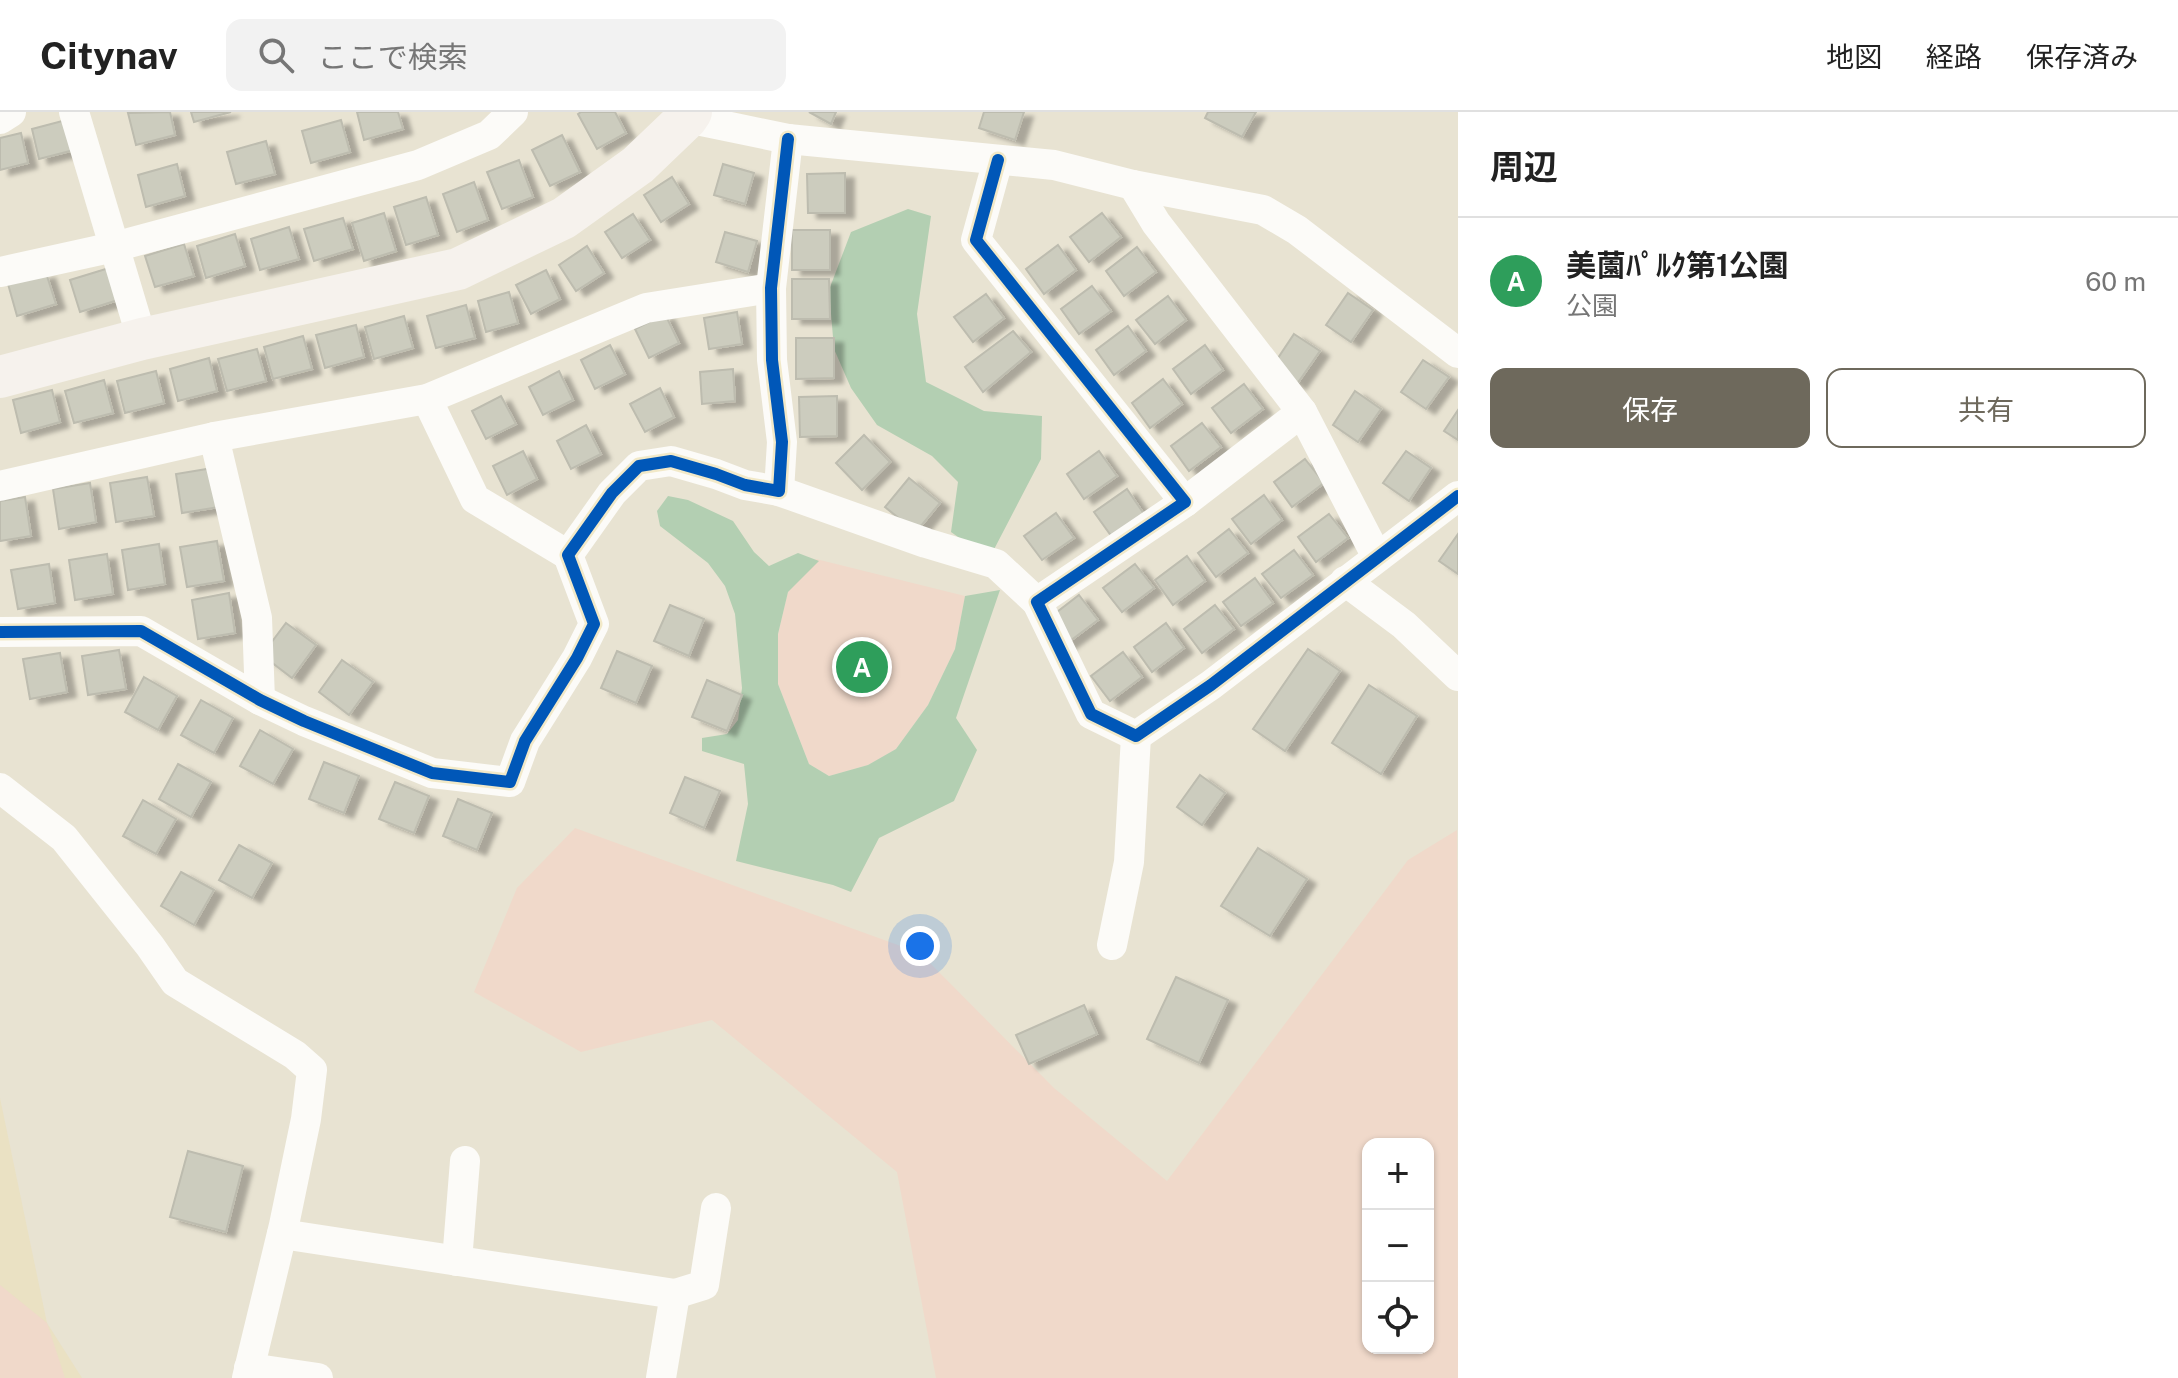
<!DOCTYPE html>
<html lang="ja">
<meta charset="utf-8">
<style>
:root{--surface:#fff;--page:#f2f2f2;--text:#222;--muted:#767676;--line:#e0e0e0;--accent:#6e695c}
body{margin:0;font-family:"Public Sans","Noto Sans JP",sans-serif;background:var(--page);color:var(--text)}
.controls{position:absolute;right:24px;bottom:24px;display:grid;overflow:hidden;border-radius:16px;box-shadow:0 2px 6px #0004}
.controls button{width:72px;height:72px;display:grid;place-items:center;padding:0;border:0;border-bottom:2px solid var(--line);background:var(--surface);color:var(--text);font:40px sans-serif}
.you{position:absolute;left:920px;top:834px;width:28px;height:28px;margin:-20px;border:6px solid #fff;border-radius:50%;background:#1a73e8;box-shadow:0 0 0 12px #1a73e833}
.badge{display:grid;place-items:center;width:52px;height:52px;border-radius:50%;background:var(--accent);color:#fff;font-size:26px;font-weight:700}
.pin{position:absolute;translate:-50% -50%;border:4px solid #fff;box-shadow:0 2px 8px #0006}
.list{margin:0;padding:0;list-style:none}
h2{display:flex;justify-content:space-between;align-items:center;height:104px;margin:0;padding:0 32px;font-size:34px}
h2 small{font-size:26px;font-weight:400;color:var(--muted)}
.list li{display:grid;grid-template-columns:52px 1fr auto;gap:24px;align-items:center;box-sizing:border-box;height:128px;padding:0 32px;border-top:2px solid var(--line)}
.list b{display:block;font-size:30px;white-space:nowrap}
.list p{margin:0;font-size:26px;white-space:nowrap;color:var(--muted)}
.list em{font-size:26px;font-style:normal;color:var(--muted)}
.actions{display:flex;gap:16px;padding:24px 32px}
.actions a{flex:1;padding:18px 0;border:2px solid var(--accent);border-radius:16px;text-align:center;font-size:28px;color:var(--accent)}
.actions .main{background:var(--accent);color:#fff}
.icon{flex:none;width:44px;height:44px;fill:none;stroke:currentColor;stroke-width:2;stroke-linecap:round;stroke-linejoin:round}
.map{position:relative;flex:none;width:1458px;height:1266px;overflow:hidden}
header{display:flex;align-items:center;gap:48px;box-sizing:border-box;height:112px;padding:0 40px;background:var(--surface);border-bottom:2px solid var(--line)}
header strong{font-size:38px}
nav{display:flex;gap:44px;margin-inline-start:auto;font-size:28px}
.search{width:560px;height:72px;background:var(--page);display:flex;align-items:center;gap:20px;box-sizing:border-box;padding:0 28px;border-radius:16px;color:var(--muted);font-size:30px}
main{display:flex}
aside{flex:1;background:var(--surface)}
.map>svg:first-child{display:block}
</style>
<header>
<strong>Citynav</strong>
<div class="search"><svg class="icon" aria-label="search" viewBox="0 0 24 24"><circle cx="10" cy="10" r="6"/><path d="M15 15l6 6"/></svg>ここで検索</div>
<nav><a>地図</a><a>経路</a><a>保存済み</a></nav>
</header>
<main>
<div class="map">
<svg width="1458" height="1266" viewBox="0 0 1458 1266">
<defs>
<filter id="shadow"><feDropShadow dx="9" dy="5" stdDeviation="2" flood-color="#0004"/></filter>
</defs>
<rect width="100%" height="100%" fill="#e8e3d2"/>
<!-- built -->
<polygon fill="#eae1c3" points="0,986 47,1211 82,1266 0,1266"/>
<!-- green -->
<g fill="#f0d9ca" fill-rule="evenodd">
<polygon points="816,447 965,484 955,537 928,593 896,637 868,653 829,664 809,652 778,572 778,522 788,480"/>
<path d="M575,716L920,841L1054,976L1167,1069L1408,748L1457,718L1458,1266H936L897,1060L712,908L581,940L474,880L517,776ZM1368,1032H1428V1236H1368Z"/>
<polygon points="0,1173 47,1211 65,1266 0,1266"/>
</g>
<!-- water -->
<g fill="#b3cfb2">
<polygon points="908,97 931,104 917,202 926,270 984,299 1042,304 1041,347 989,447 951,420 958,370 932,344 877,313 851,276 834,237 829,178 851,120"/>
<polygon points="668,384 688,388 733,409 754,440 769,454 798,441 819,449 788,480 778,522 778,572 809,652 829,664 868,653 896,637 928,593 955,537 965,484 1000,478 956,606 977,638 954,689 879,726 851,780 833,773 736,749 748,692 744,652 702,639 702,626 727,622 738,608 742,576 735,502 725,474 708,451 660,414 657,399"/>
</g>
<!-- building -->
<g fill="#ccccbe" stroke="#bdbcaf" stroke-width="2" filter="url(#shadow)">
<polygon points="170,0 175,23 136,33 128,1"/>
<polygon points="191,0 231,0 194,10"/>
<polygon points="357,0 398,0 403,17 364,28"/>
<polygon points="581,0 615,0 626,21 597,37 578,2"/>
<polygon points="809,0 836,0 831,12"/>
<polygon points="984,0 1024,0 1015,28 979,16"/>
<polygon points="1208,0 1256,0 1242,25 1205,6"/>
<polygon points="70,7 78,37 39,47 32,17"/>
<polygon points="341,8 350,40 311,51 302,19"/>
<polygon points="21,21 28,51 0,58 0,26"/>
<polygon points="562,23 580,60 550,74 532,38"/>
<polygon points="266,29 275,62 236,72 227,40"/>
<polygon points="519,48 533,85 502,97 487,60"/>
<polygon points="177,52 185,84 146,95 138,63"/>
<polygon points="723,52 754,61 745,92 714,83"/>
<polygon points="845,61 845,101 808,101 807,62"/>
<polygon points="672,65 689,92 661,110 644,83"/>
<polygon points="474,70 488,108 457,120 443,82"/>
<polygon points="426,85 438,123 406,133 394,95"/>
<polygon points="384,101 396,139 364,149 352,111"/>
<polygon points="1102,101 1121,125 1089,150 1070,125"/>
<polygon points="633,102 650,128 622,146 605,120"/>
<polygon points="343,106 353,137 314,149 304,117"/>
<polygon points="289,115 299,147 260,158 251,127"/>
<rect x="792" y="118" width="38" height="40"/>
<polygon points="725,120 757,129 748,160 716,150"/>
<polygon points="235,122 245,154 206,166 197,134"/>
<polygon points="184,132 194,164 155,175 145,144"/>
<polygon points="1058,133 1076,158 1044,182 1026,157"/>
<polygon points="587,134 604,161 576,179 559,153"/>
<polygon points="1137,135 1156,160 1124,184 1106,159"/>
<polygon points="109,156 118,188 80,200 70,168"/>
<polygon points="546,158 560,187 531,202 516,173"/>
<polygon points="46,161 56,192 17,204 8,172"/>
<polygon points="792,167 829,167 830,207 792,207"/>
<polygon points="1092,174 1111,199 1079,222 1061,197"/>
<polygon points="509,180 518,211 486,220 478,189"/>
<polygon points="1348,181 1373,198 1351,230 1326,213"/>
<polygon points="986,182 1004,206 973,230 954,205"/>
<polygon points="1168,184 1186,208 1155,232 1136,208"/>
<polygon points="466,193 475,226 436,236 427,204"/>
<polygon points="737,200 742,232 709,237 704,206"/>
<polygon points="665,202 679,231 649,246 635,217"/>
<polygon points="404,204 413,236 374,247 365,215"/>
<polygon points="356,213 364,245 325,256 316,223"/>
<polygon points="1128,214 1146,239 1114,263 1096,238"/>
<polygon points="1013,219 1031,240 983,280 965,255"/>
<polygon points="1294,222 1320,239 1297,272 1272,255"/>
<polygon points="303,224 312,257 273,267 264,235"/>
<polygon points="796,226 834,226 834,266 796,267"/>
<polygon points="610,233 625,262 595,277 581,248"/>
<polygon points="1205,233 1223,258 1191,282 1173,257"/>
<polygon points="257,237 266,269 227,279 218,247"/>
<polygon points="209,246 217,279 178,289 170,257"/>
<polygon points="1423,248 1449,265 1426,297 1401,280"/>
<polygon points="733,257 735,289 702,292 700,260"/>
<polygon points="156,259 164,291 125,301 117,269"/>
<polygon points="559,259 573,288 543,303 529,275"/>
<polygon points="1163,267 1182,292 1150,316 1132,291"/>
<polygon points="104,268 113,301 74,311 65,279"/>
<polygon points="1244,272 1263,297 1231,321 1212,296"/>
<polygon points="660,276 674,305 645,320 630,292"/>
<polygon points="52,278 60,310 21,321 13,288"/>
<polygon points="1355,279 1381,297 1358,330 1333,313"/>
<polygon points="501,284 516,312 486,327 472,299"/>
<polygon points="837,284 837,324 800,325 799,285"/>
<polygon points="1458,298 1458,328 1444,319"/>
<polygon points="1202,311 1221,335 1189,359 1171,334"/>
<polygon points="586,313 601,342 571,357 557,329"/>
<polygon points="864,323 890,350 862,378 836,351"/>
<polygon points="523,339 537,367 507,383 493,354"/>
<polygon points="1099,339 1117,364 1084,387 1067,362"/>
<polygon points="1406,339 1431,356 1409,389 1383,371"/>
<polygon points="1305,347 1324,371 1292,395 1274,370"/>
<polygon points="213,356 219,395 182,401 176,362"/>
<polygon points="147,365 154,404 116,410 110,371"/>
<polygon points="909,366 940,391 916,420 885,395"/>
<polygon points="90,371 96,410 59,417 53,377"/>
<polygon points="1127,377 1144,402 1112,425 1094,400"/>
<polygon points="1264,383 1282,408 1251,432 1232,407"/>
<polygon points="25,385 31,424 0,429 0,389"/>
<polygon points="1056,401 1074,426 1042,448 1024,424"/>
<polygon points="1329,402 1348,426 1316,450 1298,425"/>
<polygon points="1229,417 1248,441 1216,465 1198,441"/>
<polygon points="1458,422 1458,462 1439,449"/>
<polygon points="217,429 224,469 187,475 180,435"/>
<polygon points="159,432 165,472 128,478 122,438"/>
<polygon points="1294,438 1313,463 1281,486 1262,462"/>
<polygon points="107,442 113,482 75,488 69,448"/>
<polygon points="1187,444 1205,469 1173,493 1155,468"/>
<polygon points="49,452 55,491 18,497 11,458"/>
<polygon points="1135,452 1154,476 1122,500 1103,476"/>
<polygon points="1255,466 1273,491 1241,514 1223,490"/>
<polygon points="229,481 235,521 198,527 192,488"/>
<polygon points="1079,483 1098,508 1066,532 1048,507"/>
<polygon points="670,493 704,507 689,544 654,529"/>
<polygon points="1215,493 1234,517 1202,541 1184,517"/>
<polygon points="286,511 316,533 292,566 262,543"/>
<polygon points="1166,511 1184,536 1152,560 1134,535"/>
<polygon points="1308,537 1340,559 1285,639 1253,617"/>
<polygon points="119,538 126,577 88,583 82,544"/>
<polygon points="617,539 652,554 636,591 601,576"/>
<polygon points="1123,540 1142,565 1110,589 1091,564"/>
<polygon points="60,541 67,580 30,587 23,547"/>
<polygon points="342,548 373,570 349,603 319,580"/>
<polygon points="144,565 177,584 158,618 125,600"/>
<polygon points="707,568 742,583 727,619 692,605"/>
<polygon points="1369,573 1417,604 1381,662 1332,631"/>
<polygon points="201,588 233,606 214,641 181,623"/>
<polygon points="260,618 293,637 273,672 240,654"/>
<polygon points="324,650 359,664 344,701 309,687"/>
<polygon points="178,652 211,670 191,705 159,687"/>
<polygon points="1200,663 1225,681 1202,713 1177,695"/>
<polygon points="685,665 720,679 704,716 670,701"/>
<polygon points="395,670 429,684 414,721 379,707"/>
<polygon points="458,687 492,701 477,738 443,724"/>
<polygon points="143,688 176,707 156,742 123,724"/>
<polygon points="239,733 272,751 252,786 219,768"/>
<polygon points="1258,736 1307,767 1270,824 1221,794"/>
<polygon points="181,760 214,778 194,813 161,794"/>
<polygon points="1176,865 1228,888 1199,951 1147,927"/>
<polygon points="1084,893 1097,922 1029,952 1016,923"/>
<polygon points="188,1039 243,1054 226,1120 170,1105"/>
</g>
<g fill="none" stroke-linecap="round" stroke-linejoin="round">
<!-- street -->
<g stroke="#fcfbf8" stroke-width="30">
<polyline points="74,0 142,227"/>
<polyline points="679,0 687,6 788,27 1054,53 1133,73 1263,98 1297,118 1458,241"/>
<polyline points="0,7 11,0"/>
<polyline points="998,48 976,128 1185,390 1037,490 1091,602 1136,624 1211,573 1458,384"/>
<polyline points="1133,73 1156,111 1302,300 1377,445"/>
<polyline points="0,160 114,135 418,53 489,23 513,0"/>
<polyline points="427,287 475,387 568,443"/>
<polyline points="214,325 257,506 260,588"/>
<polyline points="0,374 214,325 427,287 646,196 771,176"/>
<polyline points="779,379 926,431 996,452 1037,490"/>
<polyline points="1185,390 1302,300"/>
<polyline points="1345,469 1404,513 1458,564"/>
<polyline points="0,520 141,519 260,588 304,609 432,661 510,670 525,629 577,546 594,512 568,443 612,381 639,354 671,349 716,362 745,373 779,379 782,330 772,248 771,176 788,27"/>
<polyline points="0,676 64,726 150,834 175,870 295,943 312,958 306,1007 284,1113 247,1266"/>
<polyline points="1112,833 1129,750 1136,624"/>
<polyline points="282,1122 675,1182 661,1266"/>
<polyline points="457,1149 465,1049"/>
<polyline points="675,1182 704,1173 716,1096"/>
<polyline points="249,1256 318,1266"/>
</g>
<!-- secondary -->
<polyline stroke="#f6f2ed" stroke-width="42" points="0,265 142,227 458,157 564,106 638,53 687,6 691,0"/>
<!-- cycleway casing -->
<g stroke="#f2e9c8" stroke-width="17">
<g id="cycleway">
<polyline points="998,48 976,128 1185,390 1037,490 1091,602 1136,624 1211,573 1458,384"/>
<polyline points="0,520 141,519 260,588 304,609 432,661 510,670 525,629 577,546 594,512 568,443 612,381 639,354 671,349 716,362 745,373 779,379 782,330 772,248 771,176 788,27"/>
</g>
</g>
<!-- cycleway -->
<use href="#cycleway" stroke="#0057b8" stroke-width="12"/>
</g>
</svg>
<div class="controls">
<button>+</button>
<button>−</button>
<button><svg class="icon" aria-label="locate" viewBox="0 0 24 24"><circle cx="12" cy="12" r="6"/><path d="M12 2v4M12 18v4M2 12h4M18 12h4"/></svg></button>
</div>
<div class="you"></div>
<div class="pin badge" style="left:862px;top:555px;background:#2e9e5b">A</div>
</div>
<aside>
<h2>周辺<small></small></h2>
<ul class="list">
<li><span class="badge" style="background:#2e9e5b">A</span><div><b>美薗ﾊﾟﾙｸ第1公園</b><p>公園</p></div><em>60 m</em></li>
</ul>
<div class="actions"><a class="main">保存</a><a>共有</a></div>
</aside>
</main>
